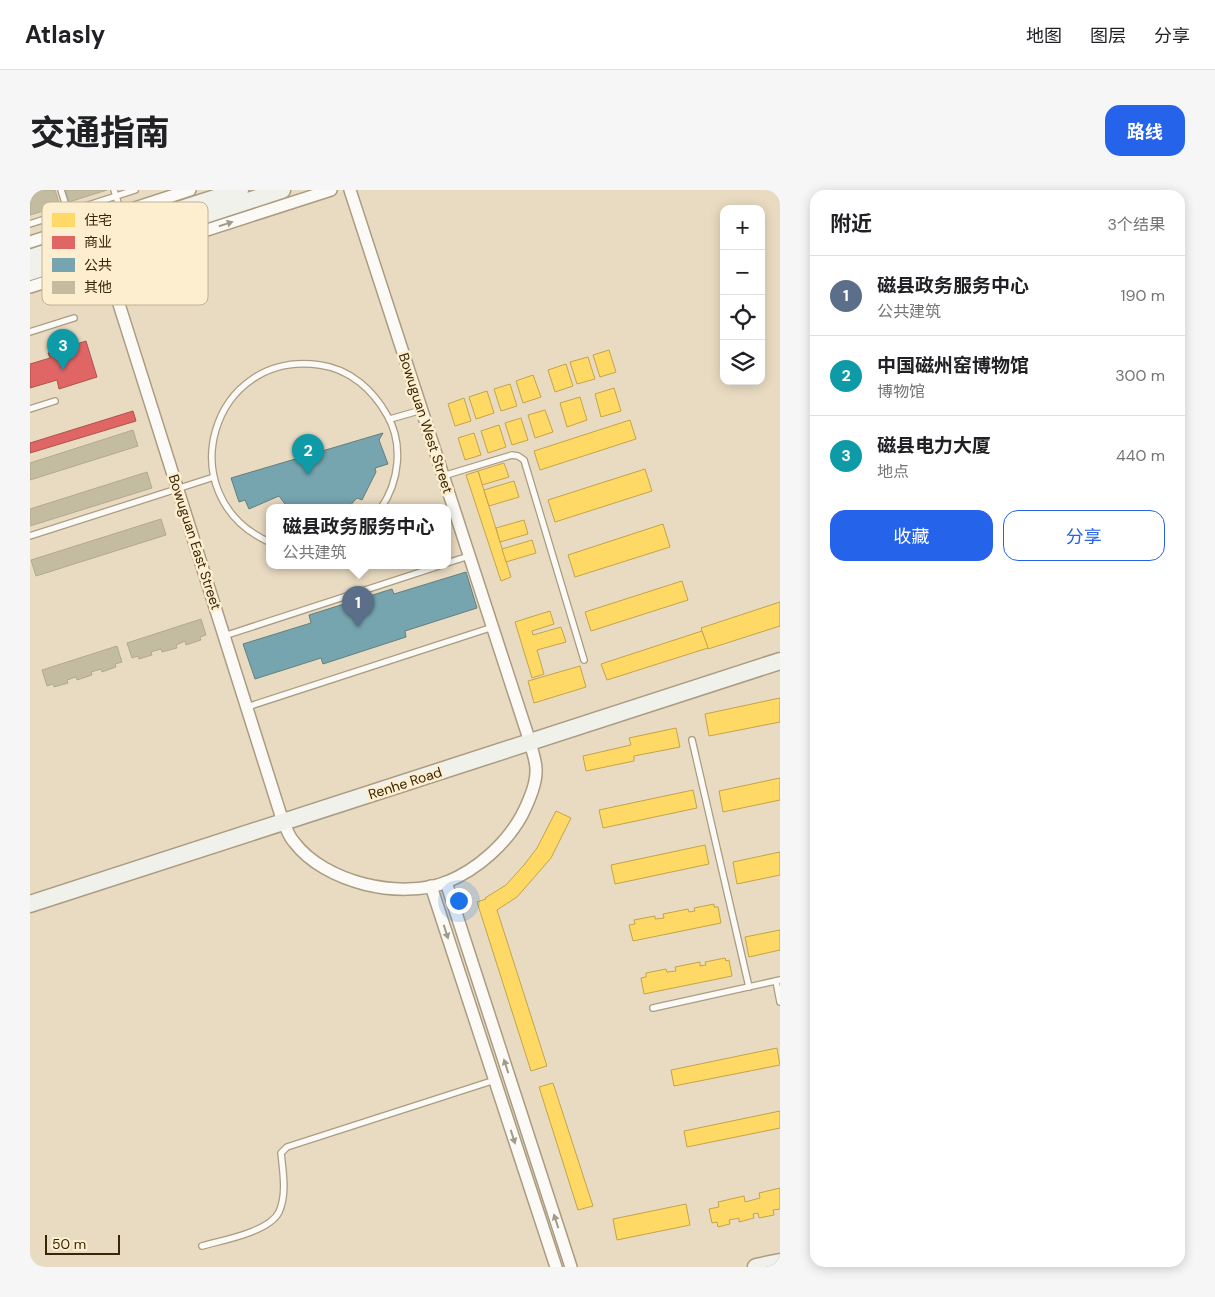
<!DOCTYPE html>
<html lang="zh">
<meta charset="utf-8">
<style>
:root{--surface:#fff;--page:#f6f6f6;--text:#202124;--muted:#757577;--line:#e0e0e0;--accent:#2563eb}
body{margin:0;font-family:"DM Sans","Noto Sans SC",sans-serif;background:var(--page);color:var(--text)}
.controls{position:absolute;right:15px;top:15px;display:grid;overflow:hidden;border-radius:10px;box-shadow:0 2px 12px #0003}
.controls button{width:45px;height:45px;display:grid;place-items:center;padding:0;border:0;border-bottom:1px solid var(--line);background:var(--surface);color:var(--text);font:25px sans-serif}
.scale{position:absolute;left:15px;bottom:12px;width:75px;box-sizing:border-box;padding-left:5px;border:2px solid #372705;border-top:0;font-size:14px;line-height:18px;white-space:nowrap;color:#372705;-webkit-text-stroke:4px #feeed0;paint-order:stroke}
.you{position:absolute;left:428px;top:710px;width:18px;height:18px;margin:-12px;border:4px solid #fff;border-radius:50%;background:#1a73e8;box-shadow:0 0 0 8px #1a73e833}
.badge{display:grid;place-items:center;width:32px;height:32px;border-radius:50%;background:var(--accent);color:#fff;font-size:16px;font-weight:700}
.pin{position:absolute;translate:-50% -41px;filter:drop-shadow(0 1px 2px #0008)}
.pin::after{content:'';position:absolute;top:26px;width:18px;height:15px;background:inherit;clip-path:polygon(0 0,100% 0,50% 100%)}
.popup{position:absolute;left:236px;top:314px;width:185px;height:65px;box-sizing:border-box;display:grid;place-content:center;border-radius:10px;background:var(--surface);filter:drop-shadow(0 1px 4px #0005);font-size:16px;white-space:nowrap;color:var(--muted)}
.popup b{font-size:19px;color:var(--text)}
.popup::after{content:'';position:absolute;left:50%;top:100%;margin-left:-10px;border:10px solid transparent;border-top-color:var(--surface)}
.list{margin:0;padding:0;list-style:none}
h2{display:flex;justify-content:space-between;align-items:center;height:65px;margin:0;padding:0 20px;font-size:21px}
h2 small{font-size:16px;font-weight:400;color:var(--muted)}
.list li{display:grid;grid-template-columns:32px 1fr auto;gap:15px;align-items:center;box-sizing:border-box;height:80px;padding:0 20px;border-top:1px solid var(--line)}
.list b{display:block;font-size:19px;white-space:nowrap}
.list p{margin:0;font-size:16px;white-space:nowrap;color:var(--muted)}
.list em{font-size:16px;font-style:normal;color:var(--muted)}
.actions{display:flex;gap:10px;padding:15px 20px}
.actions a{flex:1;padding:11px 0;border:1px solid var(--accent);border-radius:15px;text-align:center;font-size:18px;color:var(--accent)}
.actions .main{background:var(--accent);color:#fff}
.icon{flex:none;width:28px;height:28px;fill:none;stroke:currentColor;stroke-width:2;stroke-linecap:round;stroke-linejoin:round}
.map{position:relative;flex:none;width:750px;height:1077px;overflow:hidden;border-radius:15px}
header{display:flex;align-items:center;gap:30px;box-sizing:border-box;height:70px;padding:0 25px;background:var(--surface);border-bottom:1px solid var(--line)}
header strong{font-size:24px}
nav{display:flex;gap:28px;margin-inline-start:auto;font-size:18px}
.intro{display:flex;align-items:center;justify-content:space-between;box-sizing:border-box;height:120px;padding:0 30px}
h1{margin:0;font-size:35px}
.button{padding:12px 22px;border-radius:15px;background:var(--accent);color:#fff;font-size:18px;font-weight:700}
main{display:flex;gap:30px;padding:0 30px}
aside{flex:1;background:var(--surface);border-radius:15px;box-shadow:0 2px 12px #0003}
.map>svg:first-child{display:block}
</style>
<header>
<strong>Atlasly</strong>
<nav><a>地图</a><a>图层</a><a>分享</a></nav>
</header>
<div class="intro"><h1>交通指南</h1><a class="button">路线</a></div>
<main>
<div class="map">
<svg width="750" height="1077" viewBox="0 0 750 1077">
<rect width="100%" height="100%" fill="#e9dbc2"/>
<!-- homes -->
<g fill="#ffd966" stroke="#c3a449">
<polygon points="579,160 586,182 570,187 563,165"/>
<polygon points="558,167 565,189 547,194 540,172"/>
<polygon points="536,174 543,196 525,202 518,180"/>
<polygon points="503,185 511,207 493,213 486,191"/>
<polygon points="480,194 487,216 471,221 464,199"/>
<polygon points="584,198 591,221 571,227 565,204"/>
<polygon points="457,201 464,223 446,229 439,207"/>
<polygon points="550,207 557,230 537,237 530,213"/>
<polygon points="434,208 441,231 425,236 418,214"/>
<polygon points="515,220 523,242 505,248 498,225"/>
<polygon points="491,228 498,250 482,255 475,233"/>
<polygon points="600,230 606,249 510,280 504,261"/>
<polygon points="469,235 476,257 458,263 451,241"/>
<polygon points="444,243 451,265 435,270 428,248"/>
<polygon points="474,273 479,287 452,295 448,281"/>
<polygon points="615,279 622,301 525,332 518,310"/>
<polygon points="448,281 481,387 471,391 436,285"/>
<polygon points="484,291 489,307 459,316 454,300"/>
<polygon points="494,330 498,344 470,352 466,338"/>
<polygon points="633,334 640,357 545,387 538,365"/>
<polygon points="502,350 506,363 476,372 472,359"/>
<polygon points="652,391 658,410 561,441 555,422"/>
<polygon points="750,412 750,436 678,459 671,438"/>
<polygon points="520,421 524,434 502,441 503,445 531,437 536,452 507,460 514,484 502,488 485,432"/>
<polygon points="672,441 678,458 577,490 571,474"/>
<polygon points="550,476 556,497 504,513 498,491"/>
<polygon points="750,508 750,532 679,546 675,524"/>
<polygon points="646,538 650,557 604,566 604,571 556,581 553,566 601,555 599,548"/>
<polygon points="750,588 750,610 693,622 689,601"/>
<polygon points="663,600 667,618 573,638 569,620"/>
<polygon points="526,621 541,628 521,668 487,707 467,720 517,876 501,881 447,712 456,709 455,708 476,695 494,675 507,658"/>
<polygon points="675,655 679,674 585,694 581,675"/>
<polygon points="750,662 750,685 707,694 703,672"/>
<polygon points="684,714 684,717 688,717 691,733 603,751 599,735 605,734 604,730 625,726 625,729 634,728 633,724 658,719 659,722 665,721 664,718"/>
<polygon points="750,740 750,760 719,767 715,747"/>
<polygon points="695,768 696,771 699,770 702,786 614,804 611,788 616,787 616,783 636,779 637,782 646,781 645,777 670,772 670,776 676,775 675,772"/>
<polygon points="747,858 750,875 644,896 641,880"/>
<polygon points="523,893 563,1016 548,1020 509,897"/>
<polygon points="750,921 750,938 657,957 654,941"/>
<polygon points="750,998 750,1019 743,1020 744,1025 729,1028 728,1023 723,1024 724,1028 709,1032 709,1028 699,1030 700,1034 688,1037 687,1032 682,1033 679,1019 689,1017 688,1012 714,1006 715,1012 730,1008 729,1003"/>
<polygon points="656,1014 660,1035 587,1050 583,1029"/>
</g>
<!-- shops -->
<g fill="#e06666" stroke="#ad5349">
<polygon points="56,151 67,187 29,199 27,190 0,198 0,174 20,168 18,163"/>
<polygon points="103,221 106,231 0,263 0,253"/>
</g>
<!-- public -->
<g fill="#76a5af" stroke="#637f7c">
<polygon points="353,243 349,250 358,274 345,278 346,282 332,310 327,308 318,318 258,318 249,306 219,319 215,310 209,312 201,288"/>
<polygon points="436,382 447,418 375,441 376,447 293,474 291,468 225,489 213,454 281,433 279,425 362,399 364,404"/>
</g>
<!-- building -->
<g fill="#c4bca0" stroke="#b3aa8e">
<polygon points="0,0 25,0 30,16 0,25"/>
<polygon points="35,0 77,0 39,12"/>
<polygon points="103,240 108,256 0,290 0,273"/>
<polygon points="117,282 122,298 0,336 0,319"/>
<polygon points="131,329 136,345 6,386 1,370"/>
<polygon points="171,429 176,445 170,447 171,450 156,455 155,451 146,455 147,458 132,462 131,459 121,462 122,465 109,469 108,466 102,468 97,453"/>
<polygon points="87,456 92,472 85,474 86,477 72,482 71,479 61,482 62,485 47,490 46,487 37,490 38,493 24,497 23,494 17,496 12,480"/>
</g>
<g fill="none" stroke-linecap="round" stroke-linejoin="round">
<!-- lane casing -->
<g stroke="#aa9c82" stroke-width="8">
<g id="lane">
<polyline points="31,0 43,38"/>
<polyline points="84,0 91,22"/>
<polyline points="0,34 105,0"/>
<polyline points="0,142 44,128"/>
<polyline points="0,219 25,211"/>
<polyline points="360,229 392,220"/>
<polyline points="413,286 482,265 488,266 494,270 554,470"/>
<polyline points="0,346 184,287"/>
<path d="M239,352C138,306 181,159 290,175C320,179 343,200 357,225C374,254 369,292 351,318"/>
<polyline points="417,373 439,366"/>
<polyline points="194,446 409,376"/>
<polyline points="217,517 463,437"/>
<polyline points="662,550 719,797"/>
<polyline points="746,791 750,812"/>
<polyline points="623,818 750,790"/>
<path d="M172,1056C193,1050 239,1042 249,1022C257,1004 253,982 251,963L257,957L465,890"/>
</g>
</g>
<!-- street casing -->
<g stroke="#aa9c82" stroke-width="14">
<g id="street">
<polyline points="0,52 160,0"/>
<path d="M76,73L253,632C257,639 259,647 264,652C295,693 370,710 417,692C448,679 476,654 492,625C498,613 506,595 506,582C507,573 502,561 500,552L320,0"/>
<polyline points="0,97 301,0"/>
<polyline points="416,692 541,1077"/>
<polyline points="401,696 526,1077"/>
</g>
</g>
<!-- secondary casing -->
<g stroke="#aa9c82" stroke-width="19">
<g id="secondary">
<polyline points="0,68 210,0"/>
<polyline points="0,82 252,0"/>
<polyline points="0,714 750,471"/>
<polyline points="726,1077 750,1072"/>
</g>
</g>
<!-- lane -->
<use href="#lane" stroke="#fcfaf6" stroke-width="5.5"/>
<!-- street -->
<use href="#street" stroke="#fcfaf6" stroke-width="11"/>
<!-- secondary -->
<use href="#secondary" stroke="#f1f1eb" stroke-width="16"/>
</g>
<!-- one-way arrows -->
<defs><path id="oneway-solid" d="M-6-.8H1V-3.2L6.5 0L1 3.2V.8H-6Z" transform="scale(1.25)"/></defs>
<g fill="#a39b8a">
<use href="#oneway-solid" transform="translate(196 34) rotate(-18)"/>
<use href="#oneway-solid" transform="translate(416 742) rotate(72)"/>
<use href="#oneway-solid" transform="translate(476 876) rotate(-108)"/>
<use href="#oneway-solid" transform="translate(483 947) rotate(72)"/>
<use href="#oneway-solid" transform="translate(526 1031) rotate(-108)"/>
</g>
<g text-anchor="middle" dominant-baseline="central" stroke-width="5" stroke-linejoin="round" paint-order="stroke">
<!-- street labels -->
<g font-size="14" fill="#372705" stroke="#feeed0">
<text transform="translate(396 233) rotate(72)">Bowuguan West Street</text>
<text transform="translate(165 352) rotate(72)">Bowuguan East Street</text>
<text transform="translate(375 593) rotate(-18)">Renhe Road</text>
</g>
</g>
<!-- legend -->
<rect x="12" y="12" width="166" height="103" rx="8" fill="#feeed0" stroke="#c2b293" stroke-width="1"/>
<rect x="22" y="23" width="23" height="14" fill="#ffd966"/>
<rect x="22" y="46" width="23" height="13" fill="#e06666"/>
<rect x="22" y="68" width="23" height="14" fill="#76a5af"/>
<rect x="22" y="91" width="23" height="13" fill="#c4bca0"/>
<g font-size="14" fill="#372705">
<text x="54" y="35">住宅</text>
<text x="54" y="57">商业</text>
<text x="54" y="80">公共</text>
<text x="54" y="102">其他</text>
</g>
</svg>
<div class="controls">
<button>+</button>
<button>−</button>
<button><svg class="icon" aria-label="locate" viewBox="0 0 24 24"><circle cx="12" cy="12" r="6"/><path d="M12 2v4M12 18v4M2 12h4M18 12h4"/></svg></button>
<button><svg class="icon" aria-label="layers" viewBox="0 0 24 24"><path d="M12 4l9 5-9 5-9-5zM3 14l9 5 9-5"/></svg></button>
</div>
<div class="scale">50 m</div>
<div class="you"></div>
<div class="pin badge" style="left:328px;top:437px;background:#5c6f8a">1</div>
<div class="popup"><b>磁县政务服务中心</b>公共建筑</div>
<div class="pin badge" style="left:278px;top:285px;background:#0f9aa8">2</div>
<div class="pin badge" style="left:33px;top:180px;background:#0f9aa8">3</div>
</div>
<aside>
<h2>附近<small>3个结果</small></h2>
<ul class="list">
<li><span class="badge" style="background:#5c6f8a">1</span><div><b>磁县政务服务中心</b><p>公共建筑</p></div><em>190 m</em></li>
<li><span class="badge" style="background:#0f9aa8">2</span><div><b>中国磁州窑博物馆</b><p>博物馆</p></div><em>300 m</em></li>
<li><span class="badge" style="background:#0f9aa8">3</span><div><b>磁县电力大厦</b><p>地点</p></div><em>440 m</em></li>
</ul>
<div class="actions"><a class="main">收藏</a><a>分享</a></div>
</aside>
</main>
